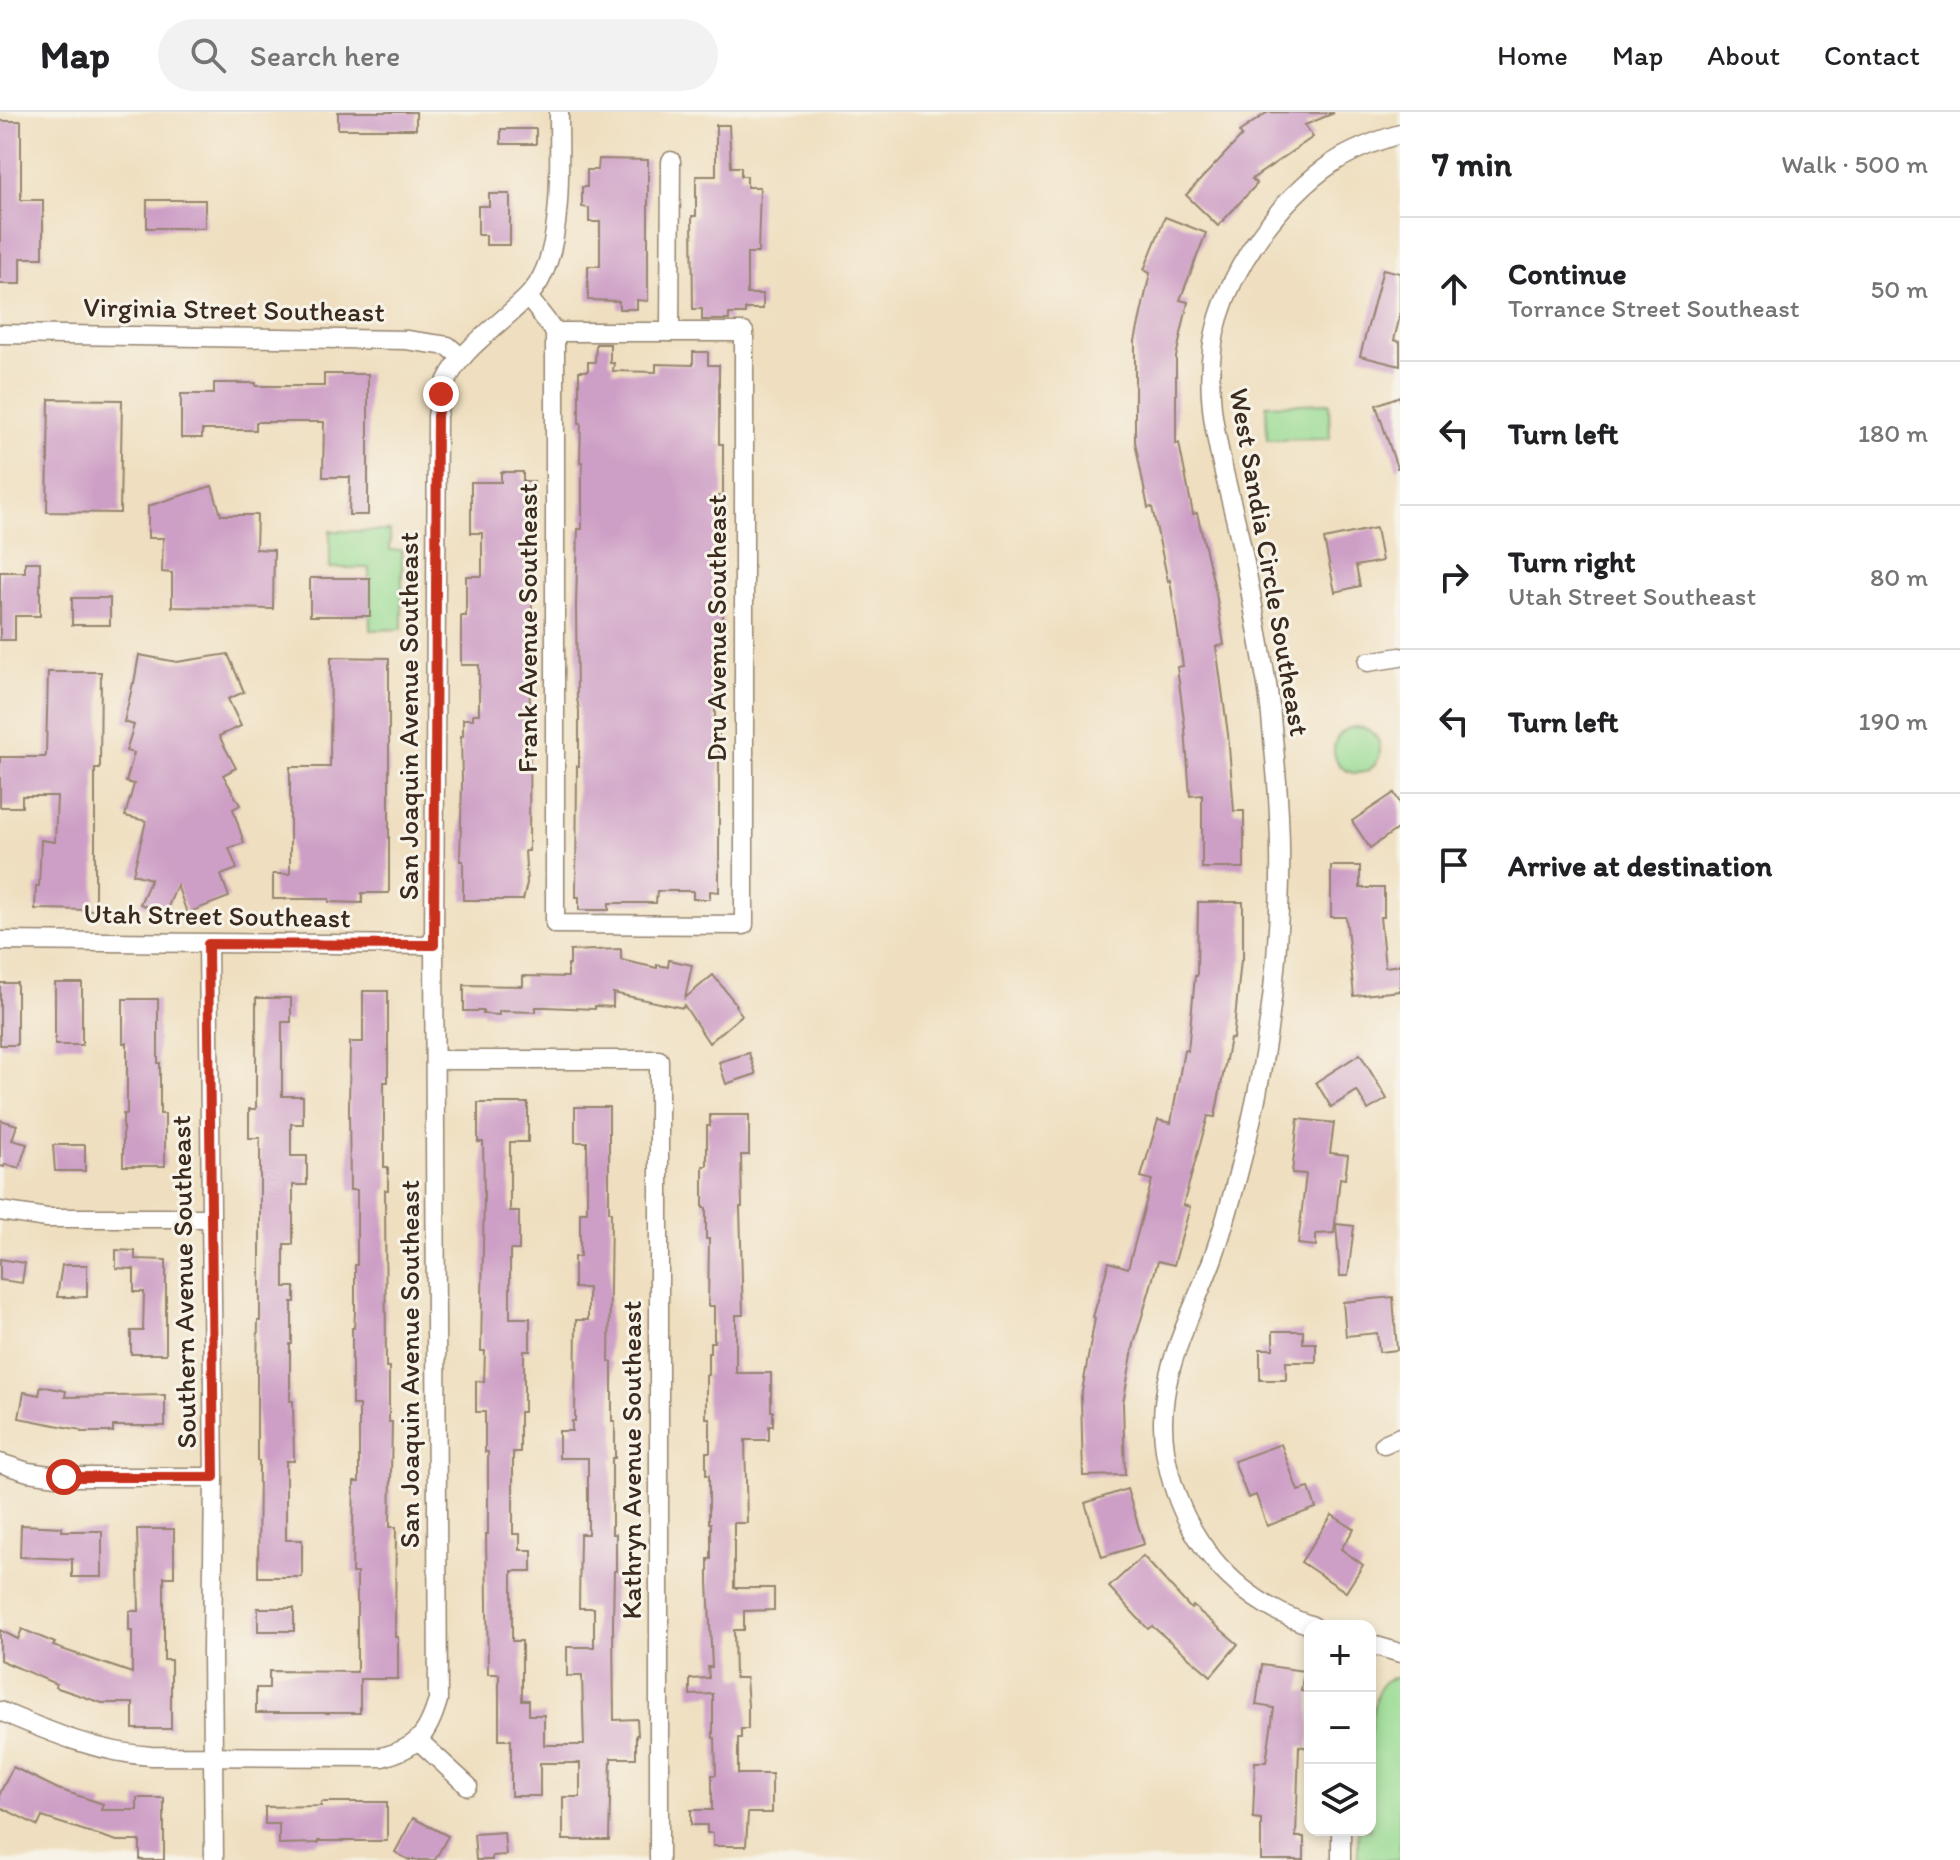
<!DOCTYPE html>
<meta charset="utf-8">
<style>
:root{--surface:#fff;--page:#f2f2f2;--text:#202124;--muted:#757577;--line:#e0e0e0}
body{margin:0;font-family:Itim,sans-serif;background:var(--page);color:var(--text)}
.controls{position:absolute;right:24px;bottom:24px;display:grid;overflow:hidden;border-radius:16px;box-shadow:0 4px 12px #0003}
.controls button{width:72px;height:72px;display:grid;place-items:center;padding:0;border:0;border-bottom:2px solid var(--line);background:var(--surface);color:var(--text);font:40px sans-serif}
.stop{position:absolute;width:24px;height:24px;margin:-18px;border:6px solid #c8321e;border-radius:50%;background:#fff}
.stop.end{background:#c8321e;border-color:#fff;box-shadow:0 2px 8px #0008}
.list{margin:0;padding:0;list-style:none}
h2{display:flex;justify-content:space-between;align-items:center;height:104px;margin:0;padding:0 32px;font-size:34px}
h2 small{font-size:26px;font-weight:400;color:var(--muted)}
.list li{display:grid;grid-template-columns:52px 1fr auto;gap:24px;align-items:center;box-sizing:border-box;height:144px;padding:0 32px;border-top:2px solid var(--line)}
.list b{display:block;font-size:30px;white-space:nowrap}
.list p{margin:0;font-size:26px;white-space:nowrap;color:var(--muted)}
.list em{font-size:26px;font-style:normal;color:var(--muted)}
.icon{flex:none;width:44px;height:44px;fill:none;stroke:currentColor;stroke-width:2;stroke-linecap:round;stroke-linejoin:round}
.map{position:relative;flex:none;width:1400px;height:1748px;overflow:hidden}
header{display:flex;align-items:center;gap:48px;box-sizing:border-box;height:112px;padding:0 40px;background:var(--surface);border-bottom:2px solid var(--line)}
header strong{font-size:38px}
nav{display:flex;gap:44px;margin-inline-start:auto;font-size:28px}
.search{width:560px;height:72px;background:var(--page);display:flex;align-items:center;gap:20px;box-sizing:border-box;padding:0 28px;border-radius:44px;color:var(--muted);font-size:30px}
main{display:flex}
aside{flex:1;background:var(--surface)}
.map>svg:first-child{display:block}
</style>
<header>
<strong>Map</strong>
<div class="search"><svg class="icon" aria-label="search" viewBox="0 0 24 24"><circle cx="10" cy="10" r="6"/><path d="M15 15l6 6"/></svg>Search here</div>
<nav><a>Home</a><a>Map</a><a>About</a><a>Contact</a></nav>
</header>
<main>
<div class="map">
<svg width="1400" height="1748" viewBox="0 0 1400 1748">
<rect width="100%" height="100%" fill="#f7f3e8"/>
<filter id="ink" filterUnits="userSpaceOnUse"><feTurbulence type="fractalNoise" baseFrequency=".0125" numOctaves="2"/><feDisplacementMap in="SourceGraphic" scale="16" xChannelSelector="R" yChannelSelector="G"/><feConvolveMatrix kernelMatrix="1 2 1 2 8 2 1 2 1" color-interpolation-filters="sRGB"/></filter>
<filter id="wash" filterUnits="userSpaceOnUse"><feTurbulence type="fractalNoise" baseFrequency=".006" numOctaves="4" result="noise"/><feDisplacementMap in="SourceGraphic" scale="32" xChannelSelector="R" yChannelSelector="G"/><feGaussianBlur stdDeviation="1.8" result="paint"/><feColorMatrix in="noise" values="0 0 0 0 0 0 0 0 0 0 0 0 0 0 0 0 0 1.4 0 .05"/><feComposite in="paint" operator="in"/></filter>
<g filter="url(#wash)">
<rect width="100%" height="100%" fill="#efdfc0"/>
<!-- green -->
<g fill="#99db93" stroke="#6a8258" stroke-width="2">
<polygon points="1329,291 1330,327 1267,328 1266,293"/>
<polygon points="330,419 390,419 390,438 402,438 402,517 370,518 369,456 330,456"/>
<circle cx="1357" cy="638" r="23"/>
<path d="M1400,1565V1748H1358V1718H1370C1370,1686 1364,1595 1383,1571C1387,1566 1393,1566 1400,1565Z"/>
</g>
<g id="blocks">
<!-- building -->
<g fill="#ce9fc6">
<rect x="338" y="0" width="78" height="17"/>
<polygon points="1268,0 1334,1 1305,13 1313,25 1252,67 1257,72 1218,114 1186,83 1242,24 1239,20"/>
<polygon points="0,9 21,9 21,88 43,88 43,146 21,146 21,172 0,172"/>
<polygon points="716,13 729,13 731,55 741,55 741,64 747,64 747,75 760,75 758,141 747,141 747,182 763,182 763,197 745,197 745,202 729,202 729,208 702,208 702,197 693,197 692,104 696,104 696,64 716,64"/>
<rect x="501" y="17" width="35" height="15"/>
<polygon points="599,47 648,48 648,189 637,188 637,197 619,197 619,189 588,188 588,154 600,154 600,110 589,110 589,96 582,95 582,75 587,75 587,58 598,58"/>
<polygon points="489,82 510,82 510,133 486,133 486,123 478,123 478,94 489,94"/>
<rect x="147" y="88" width="58" height="28"/>
<polygon points="1165,105 1206,121 1180,188 1188,190 1176,245 1176,332 1179,331 1193,402 1197,401 1216,481 1224,533 1216,534 1228,622 1234,699 1244,699 1244,756 1202,756 1202,683 1190,684 1185,616 1177,555 1183,554 1170,468 1168,469 1152,395 1148,396 1135,330 1135,229 1150,161 1144,158"/>
<polygon points="1383,157 1400,161 1400,204 1394,228 1400,230 1400,254 1360,244"/>
<polygon points="596,232 610,232 610,251 614,251 613,259 656,260 656,252 693,253 693,240 708,240 708,253 719,253 719,332 723,332 723,384 718,384 718,451 722,451 721,490 723,490 723,542 717,542 717,550 715,550 715,609 719,609 719,780 710,779 710,787 693,787 693,779 657,779 656,791 609,791 609,798 579,798 579,785 576,785 577,654 579,654 579,598 577,587 576,494 578,417 582,417 582,350 580,350 581,311 579,311 579,259 588,259 588,250 595,250"/>
<polygon points="324,262 368,262 368,403 349,403 350,365 323,365 324,310 256,310 256,318 202,318 202,326 181,326 181,282 214,282 214,271 256,271 256,274 324,274"/>
<polygon points="1400,284 1400,356 1397,356 1376,293"/>
<polygon points="49,287 122,288 120,401 47,400"/>
<polygon points="501,360 523,360 523,369 534,369 533,422 530,422 532,502 530,540 529,739 525,739 527,771 523,788 463,788 463,749 460,749 462,670 461,624 463,624 463,607 473,607 473,602 479,602 479,553 461,553 461,504 466,504 466,464 482,464 482,421 471,421 471,370 501,370"/>
<polygon points="212,374 221,403 257,403 256,437 274,438 273,497 172,495 172,461 162,460 163,426 148,426 148,394"/>
<polygon points="1376,416 1382,449 1356,454 1360,474 1335,480 1324,427"/>
<polygon points="25,450 40,450 40,504 15,504 15,528 0,528 0,460 25,460"/>
<rect x="310" y="466" width="60" height="38"/>
<rect x="72" y="486" width="38" height="27"/>
<polygon points="228,542 244,580 228,587 241,614 219,624 236,656 223,663 240,693 233,697 244,731 229,736 237,757 221,763 229,785 187,801 177,773 165,802 140,792 151,767 133,762 146,709 125,704 134,672 126,670 134,641 126,639 134,613 124,610 133,571 134,571 139,543 177,550"/>
<polygon points="331,545 389,546 389,781 362,781 362,791 329,790 329,787 273,787 273,762 290,762 290,655 330,655"/>
<polygon points="48,560 101,560 100,657 95,657 95,798 35,797 36,774 39,774 41,728 55,730 57,684 22,684 22,695 0,695 0,645 45,645 46,643"/>
<polygon points="1394,681 1400,691 1400,715 1370,736 1352,709"/>
<polygon points="1331,754 1360,754 1360,776 1384,776 1384,805 1380,805 1385,855 1400,853 1400,879 1354,884 1346,805 1331,805"/>
<polygon points="1198,790 1243,790 1243,848 1241,848 1233,927 1230,926 1215,1005 1208,1004 1183,1093 1190,1095 1174,1153 1158,1149 1134,1232 1123,1291 1125,1363 1083,1364 1081,1285 1095,1206 1093,1205 1109,1150 1128,1156 1152,1068 1141,1065 1158,1008 1171,1011 1184,938 1188,939 1195,864 1197,864"/>
<polygon points="621,837 621,848 657,856 657,853 668,855 669,848 692,853 685,886 713,863 736,892 735,893 742,903 709,931 684,893 683,896 613,881 613,895 595,894 595,897 545,895 536,895 536,900 499,899 499,903 483,902 483,899 464,899 464,873 523,874 523,864 568,865 568,853 570,853 570,839"/>
<rect x="0" y="871" width="17" height="62"/>
<rect x="55" y="871" width="27" height="62"/>
<polygon points="363,879 388,879 388,970 384,970 384,1055 388,1055 388,1078 385,1078 386,1255 389,1255 389,1310 392,1310 390,1415 396,1415 395,1525 398,1525 398,1567 360,1567 360,1601 256,1601 256,1576 269,1576 269,1559 357,1560 357,1461 352,1461 354,1370 359,1370 359,1293 352,1293 352,1216 354,1216 355,1200 355,1153 357,1153 357,1078 350,1078 349,996 350,930 363,930"/>
<polygon points="256,886 291,886 291,910 282,910 282,984 303,984 303,1012 291,1012 291,1044 307,1044 307,1073 293,1073 293,1132 284,1132 284,1175 295,1175 295,1190 292,1190 292,1232 290,1232 290,1289 293,1289 294,1349 286,1349 286,1428 302,1428 302,1465 258,1465 259,1349 257,1349 257,1257 258,1209 260,1209 260,1026 249,1026 249,997 256,997"/>
<polygon points="123,887 158,887 158,951 160,951 160,1002 165,1002 165,1054 123,1054 123,1002 127,1002 127,931 123,931"/>
<polygon points="749,941 756,962 726,972 719,950"/>
<polygon points="1360,942 1387,987 1368,998 1357,979 1331,995 1316,970"/>
<polygon points="478,991 528,991 528,1030 510,1030 510,1099 519,1099 519,1138 510,1138 510,1206 530,1206 530,1239 524,1239 524,1300 520,1300 520,1340 513,1340 513,1422 520,1422 520,1438 532,1438 532,1459 512,1459 512,1529 522,1529 522,1588 529,1588 529,1603 544,1603 544,1633 584,1633 582,1564 567,1564 567,1535 594,1535 594,1496 579,1496 580,1422 588,1422 588,1346 559,1346 559,1319 572,1319 572,1309 575,1309 576,1208 588,1208 588,1176 574,1176 574,1145 580,1145 580,1100 587,1100 587,1030 575,1030 575,995 609,995 609,1100 611,1100 609,1250 612,1250 612,1309 615,1309 615,1346 612,1346 612,1422 616,1422 616,1459 614,1459 613,1512 614,1608 637,1607 638,1623 636,1623 636,1646 611,1646 609,1728 563,1728 563,1685 580,1685 580,1651 540,1651 540,1684 511,1684 511,1628 499,1628 499,1562 488,1562 486,1422 488,1422 488,1340 485,1340 485,1300 476,1300 476,1269 484,1270 485,1239 481,1239 484,1083 483,1030 478,1030"/>
<polygon points="710,1003 749,1003 749,1043 741,1043 742,1095 740,1095 743,1203 736,1203 736,1261 771,1261 771,1299 773,1299 773,1314 769,1314 769,1328 745,1328 747,1411 734,1411 734,1476 774,1476 774,1498 744,1499 744,1518 734,1518 735,1566 746,1566 748,1594 748,1617 741,1617 741,1626 738,1626 738,1662 772,1662 772,1701 748,1701 746,1734 713,1734 713,1721 707,1721 707,1713 691,1713 691,1698 712,1698 712,1663 716,1663 715,1626 713,1626 713,1582 690,1583 690,1567 709,1566 708,1555 712,1555 708,1470 708,1447 711,1447 711,1411 709,1411 709,1363 706,1363 706,1340 710,1340 710,1306 706,1306 706,1263 708,1263 708,1241 710,1241 710,1230 714,1230 714,1194 708,1194 709,1127 706,1127 706,1096 703,1096 703,1054 707,1054 707,1014 710,1014"/>
<polygon points="1298,1007 1334,1011 1330,1041 1348,1043 1345,1067 1340,1066 1334,1121 1316,1122 1316,1134 1298,1132 1306,1062 1292,1061"/>
<polygon points="0,1008 17,1013 12,1028 27,1032 19,1056 5,1052 4,1055 0,1054"/>
<polygon points="53,1033 85,1033 85,1059 55,1059"/>
<polygon points="1336,1112 1354,1114 1348,1164 1340,1164"/>
<polygon points="116,1138 135,1139 135,1147 166,1148 166,1242 131,1242 131,1219 143,1219 144,1180 134,1180 134,1157 116,1156"/>
<polygon points="0,1147 25,1151 22,1171 0,1168"/>
<polygon points="62,1153 87,1153 87,1185 57,1185"/>
<polygon points="1393,1185 1397,1238 1379,1240 1377,1221 1346,1224 1343,1190"/>
<polygon points="1273,1219 1303,1219 1303,1231 1316,1231 1316,1250 1286,1250 1286,1268 1260,1268 1260,1237 1273,1237"/>
<polygon points="41,1274 66,1279 65,1285 165,1283 165,1314 113,1314 113,1320 81,1320 81,1318 19,1306 24,1280 39,1283"/>
<polygon points="1281,1332 1298,1379 1309,1376 1316,1396 1267,1414 1256,1383 1248,1386 1234,1349"/>
<polygon points="1127,1377 1144,1432 1102,1445 1085,1391"/>
<polygon points="1332,1403 1354,1417 1341,1437 1363,1453 1346,1480 1301,1450"/>
<polygon points="21,1413 62,1415 62,1419 102,1419 102,1465 72,1465 72,1447 20,1445"/>
<polygon points="137,1417 174,1417 174,1465 164,1465 164,1548 171,1548 171,1617 133,1617 133,1591 102,1591 55,1575 56,1572 0,1548 0,1518 18,1527 22,1517 55,1531 53,1534 132,1561 132,1519 129,1519 129,1499 139,1499"/>
<polygon points="1143,1444 1191,1497 1193,1494 1238,1532 1211,1564 1152,1514 1148,1517 1109,1475"/>
<rect x="258" y="1496" width="36" height="23"/>
<polygon points="1262,1553 1304,1559 1301,1579 1310,1580 1310,1624 1308,1636 1299,1634 1296,1725 1304,1725 1304,1748 1261,1748 1261,1707 1253,1706 1255,1650 1266,1650 1274,1596 1256,1593"/>
<polygon points="13,1655 58,1677 103,1692 101,1698 137,1698 137,1686 164,1686 164,1748 140,1748 140,1729 117,1729 42,1705 38,1714 0,1695 0,1681"/>
<polygon points="321,1690 387,1690 387,1729 318,1729 318,1731 279,1732 279,1712 265,1712 265,1695 321,1694"/>
<polygon points="413,1706 448,1724 435,1748 409,1748 395,1740"/>
<polygon points="504,1720 506,1743 492,1744 492,1748 476,1748 474,1722"/>
</g>
</g>
</g>
<g filter="url(#ink)">
<use href="#blocks" fill-opacity="0" stroke="#95846f" stroke-width="2"/>
<g fill="none" stroke-linecap="round" stroke-linejoin="round">
<!-- minor casing -->
<g stroke="#95846f" stroke-width="21">
<g id="minor">
<polyline points="528,185 555,220"/>
<polygon points="555,220 744,220 744,813 555,812"/>
<polyline points="670,220 671,49"/>
<polyline points="0,222 406,228 448,234 462,246"/>
<polyline points="1368,550 1400,545"/>
<polyline points="0,829 434,833"/>
<polyline points="208,832 214,1365 212,1540 214,1748"/>
<polyline points="435,948 659,948 659,1748"/>
<polyline points="0,1099 47,1106 211,1106"/>
<polyline points="1384,1332 1400,1325"/>
<polyline points="0,1351 28,1360 64,1365 214,1365"/>
<path d="M1313,1514C1232,1488 1178,1422 1165,1338C1154,1266 1189,1211 1213,1146C1222,1120 1230,1093 1237,1066C1264,969 1278,868 1280,768C1281,720 1278,673 1273,626C1271,606 1270,587 1266,567C1258,521 1250,474 1240,427C1224,354 1196,280 1219,205C1236,148 1282,86 1331,52C1352,38 1376,29 1400,22"/>
<polyline points="1370,1532 1400,1541"/>
<path d="M0,1599C50,1620 96,1640 151,1644L382,1645C417,1636 428,1623 438,1588L434,833L437,304C440,291 441,280 447,268C460,241 488,221 510,201C522,190 535,180 542,164C563,123 559,46 559,0"/>
<polyline points="418,1628 468,1674"/>
<polyline points="1341,1748 1341,1718"/>
</g>
</g>
<!-- minor -->
<use href="#minor" stroke="#fff" stroke-width="18"/>
</g>
</g>
<g fill="none" stroke-linecap="round" stroke-linejoin="round" filter="url(#ink)">
<!-- route -->
<polyline stroke="#c8321e" stroke-width="10" points="64,1365 214,1365 208,832 434,833 437,304 441,282"/>
</g>
<g text-anchor="middle" dominant-baseline="central" stroke-width="6" stroke-linejoin="round" paint-order="stroke">
<!-- street labels -->
<g font-size="28" fill="#3b2a1e" stroke="#f7f3e8">
<text transform="translate(234 197) rotate(1)">Virginia Street Southeast</text>
<text transform="translate(1270 450) rotate(80)">West Sandia Circle Southeast</text>
<text transform="translate(527 516) rotate(-90)">Frank Avenue Southeast</text>
<text transform="translate(716 516) rotate(-90)">Dru Avenue Southeast</text>
<text transform="translate(408 604) rotate(-90)">San Joaquin Avenue Southeast</text>
<text transform="translate(217 803) rotate(1)">Utah Street Southeast</text>
<text transform="translate(183 1170) rotate(-91)">Southern Avenue Southeast</text>
<text transform="translate(409 1252) rotate(-90)">San Joaquin Avenue Southeast</text>
<text transform="translate(631 1348) rotate(-90)">Kathryn Avenue Southeast</text>
</g>
</g>
</svg>
<div class="controls">
<button>+</button>
<button>−</button>
<button><svg class="icon" aria-label="layers" viewBox="0 0 24 24"><path d="M12 4l9 5-9 5-9-5zM3 14l9 5 9-5"/></svg></button>
</div>
<div class="stop" style="left:64px;top:1365px"></div>
<div class="stop end" style="left:441px;top:282px"></div>
</div>
<aside>
<h2>7 min<small>Walk · 500 m</small></h2>
<ul class="list">
<li><svg class="icon" aria-label="ahead" viewBox="0 0 24 24"><path d="M12 20V5M6 11l6-6 6 6"/></svg><div><b>Continue</b><p>Torrance Street Southeast</p></div><em>50 m</em></li>
<li><svg class="icon" aria-label="left" viewBox="0 0 24 24"><path d="M17 20v-9H6M10 6l-5 5 5 5"/></svg><div><b>Turn left</b></div><em>180 m</em></li>
<li><svg class="icon" aria-label="right" viewBox="0 0 24 24"><path d="M7 20v-9h11M14 6l5 5-5 5"/></svg><div><b>Turn right</b><p>Utah Street Southeast</p></div><em>80 m</em></li>
<li><svg class="icon" aria-label="left" viewBox="0 0 24 24"><path d="M17 20v-9H6M10 6l-5 5 5 5"/></svg><div><b>Turn left</b></div><em>190 m</em></li>
<li><svg class="icon" aria-label="arrive" viewBox="0 0 24 24"><path d="M6 21V4h12l-3 4 3 4H6"/></svg><div><b>Arrive at destination</b></div></li>
</ul>
</aside>
</main>
